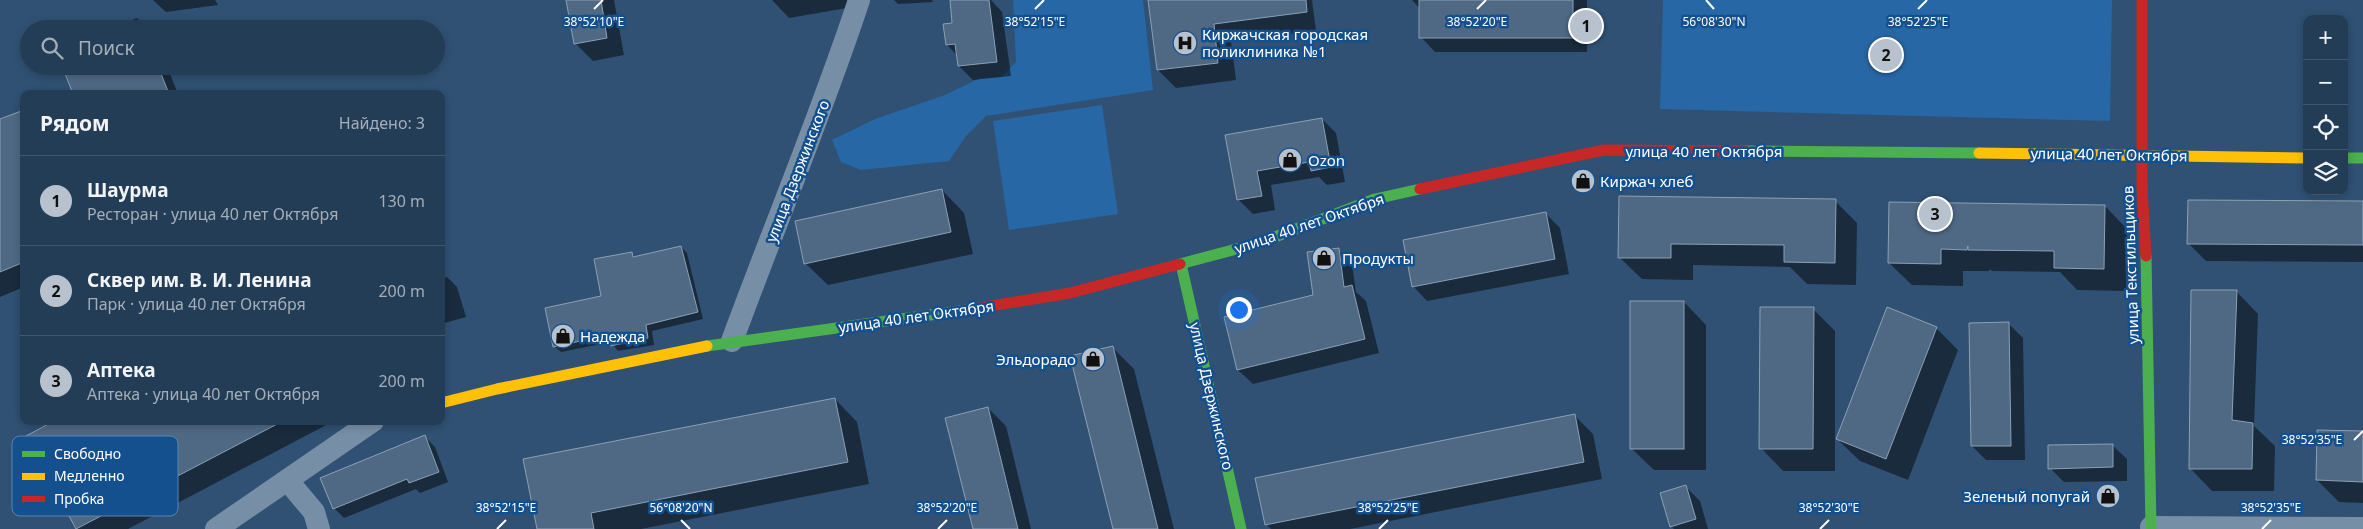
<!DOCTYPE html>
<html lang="ru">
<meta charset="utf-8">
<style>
:root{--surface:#243d56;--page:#2c445c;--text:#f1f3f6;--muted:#a3aeb9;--line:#41566c;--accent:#b7c2ce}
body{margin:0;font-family:"Noto Sans",sans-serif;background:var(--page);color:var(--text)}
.controls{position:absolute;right:15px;top:15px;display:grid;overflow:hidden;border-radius:10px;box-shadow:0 2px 8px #0003}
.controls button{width:45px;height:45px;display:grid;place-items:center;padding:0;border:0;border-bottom:1px solid var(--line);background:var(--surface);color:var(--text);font:25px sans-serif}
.you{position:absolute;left:1238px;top:309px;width:18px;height:18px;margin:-12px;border:4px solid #fff;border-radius:50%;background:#1a73e8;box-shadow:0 0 0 8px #1a73e833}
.badge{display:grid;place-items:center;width:32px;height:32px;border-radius:50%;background:var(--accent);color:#111;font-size:16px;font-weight:700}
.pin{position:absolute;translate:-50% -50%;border:2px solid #fff;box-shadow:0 1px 5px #0006}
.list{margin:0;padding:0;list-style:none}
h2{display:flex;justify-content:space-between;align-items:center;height:65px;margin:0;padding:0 20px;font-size:21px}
h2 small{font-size:16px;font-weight:400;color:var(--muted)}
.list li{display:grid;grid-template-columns:32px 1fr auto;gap:15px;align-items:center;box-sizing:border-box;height:90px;padding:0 20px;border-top:1px solid var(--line)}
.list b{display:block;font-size:19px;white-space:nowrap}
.list p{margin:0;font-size:16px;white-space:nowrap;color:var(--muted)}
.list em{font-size:16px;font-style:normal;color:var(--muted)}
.icon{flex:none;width:28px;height:28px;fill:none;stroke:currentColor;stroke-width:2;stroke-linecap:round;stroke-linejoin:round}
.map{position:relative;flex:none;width:2363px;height:529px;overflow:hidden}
.search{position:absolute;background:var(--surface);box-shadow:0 2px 8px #0003;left:20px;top:20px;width:425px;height:55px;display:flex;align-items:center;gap:12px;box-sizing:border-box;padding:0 18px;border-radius:28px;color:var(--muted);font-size:19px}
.panel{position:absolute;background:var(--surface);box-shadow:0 2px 8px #0003;left:20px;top:90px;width:425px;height:335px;border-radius:10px}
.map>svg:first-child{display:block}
</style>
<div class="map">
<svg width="2363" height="529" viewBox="0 0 2363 529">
<rect width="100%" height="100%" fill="#305173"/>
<!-- green -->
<g fill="#2867a5">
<polygon points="1013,0 1143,0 1153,90 986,116 966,136 949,161 861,170 841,162 832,140 875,119 945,95 980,78 1001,77 1016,62"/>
<polygon points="1663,0 2112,0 2110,121 1660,109"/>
<polygon points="1102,105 1118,214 1009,230 993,121"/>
</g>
<!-- shadow -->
<g fill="#0007">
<polygon points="153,0 215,0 218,5 166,12"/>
<polygon points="567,0 614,0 624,55 593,61 575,43"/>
<polygon points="772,0 863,0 864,5 789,18"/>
<polygon points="894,0 932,0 933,2 898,4"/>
<polygon points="965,0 991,0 1002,12 1011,76 973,80 959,66 958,56 947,45"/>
<polygon points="1149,0 1312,0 1316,31 1231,41 1236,80 1176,88 1158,70"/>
<polygon points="1412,0 1587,0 1587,52 1435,52 1421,37 1421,10"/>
<polygon points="137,18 147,29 112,29"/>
<polygon points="70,24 75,29 59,29"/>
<polygon points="63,66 167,66 178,94 74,94"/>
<polygon points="24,116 24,287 0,297 0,121"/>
<polygon points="1322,119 1336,133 1345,182 1327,185 1319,177 1271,185 1275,210 1253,214 1238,199 1227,136"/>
<polygon points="942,190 964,213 973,254 828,285 805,263"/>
<polygon points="1835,201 1857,223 1856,285 1807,284 1790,267 1693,265 1693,280 1642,279 1619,257"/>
<polygon points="1890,203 2105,206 2127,229 2126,291 2077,290 2060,272 1992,271 1990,269 1989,271 1963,271 1963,286 1912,285 1889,263"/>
<polygon points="2363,203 2363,262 2206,261 2188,243"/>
<polygon points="1546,214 1560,228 1569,274 1427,301 1413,286"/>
<polygon points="681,247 687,253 703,319 652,331 654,345 618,351 611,342 561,352 554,346 602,297 631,253 636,258"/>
<polygon points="1338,250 1352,264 1356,292 1366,301 1379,353 1253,384 1238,370 1225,318 1314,296"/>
<polygon points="447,277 457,287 466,317 441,324 441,279"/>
<polygon points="2236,291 2258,314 2254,426 2275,446 2274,491 2212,491 2190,468"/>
<polygon points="1684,302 1706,325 1706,470 1654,470 1631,448"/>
<polygon points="1813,309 1835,331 1835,471 1783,471 1761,448"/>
<polygon points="2009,324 2023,338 2025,460 1986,460 1972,446"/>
<polygon points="1936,328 1958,350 1908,480 1860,461 1837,439"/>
<polygon points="1112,347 1134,369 1174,529 1114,529"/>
<polygon points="835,399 857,422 869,484 641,529 538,529"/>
<polygon points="988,408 1006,426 1031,529 974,529"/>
<polygon points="1575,416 1593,434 1602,479 1350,529 1271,529 1266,524"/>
<polygon points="56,421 329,421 330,423 128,529 77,529 28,436"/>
<polygon points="2363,432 2363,503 2339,502 2317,480"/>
<polygon points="425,437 435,447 448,482 420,493 416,489 344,518 334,508"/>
<polygon points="2112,445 2127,459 2127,481 2064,482 2050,468"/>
<polygon points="1686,487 1700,501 1708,529 1674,529 1671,526"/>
</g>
<!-- building -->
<g fill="#4f6984" stroke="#8ca0b4">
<polygon points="566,0 601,0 607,38 574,44"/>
<polygon points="950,0 989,0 997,62 958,66 955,44 946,45 943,24 952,23"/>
<polygon points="1148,0 1306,0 1307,12 1214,24 1218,63 1157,70"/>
<rect x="1419" y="0" width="154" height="38"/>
<polygon points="62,66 158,66 169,94 73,94"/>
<polygon points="24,110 24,262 0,272 0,119"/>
<polygon points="1322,118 1331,167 1311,171 1309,162 1257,171 1262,196 1237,200 1225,135"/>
<polygon points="942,189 951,232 804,264 795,221"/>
<polygon points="1619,196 1836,199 1835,263 1784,262 1784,245 1671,244 1671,258 1618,258"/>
<polygon points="2188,200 2363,201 2363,245 2187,244"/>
<polygon points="1889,202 2105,205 2104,269 2054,268 2054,251 1968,250 1968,246 1967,250 1941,249 1941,264 1888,263"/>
<polygon points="1546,212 1555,259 1412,287 1403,240"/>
<polygon points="681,246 698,312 646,325 648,338 610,346 608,335 553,347 545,308 601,296 594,259 632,252 633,257"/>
<polygon points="1339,248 1344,287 1352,285 1365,339 1237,370 1224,317 1313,295 1307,252"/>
<polygon points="2191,290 2237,290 2232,420 2253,423 2252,469 2189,469"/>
<rect x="1630" y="301" width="54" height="148"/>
<polygon points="1760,307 1814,307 1813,449 1759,449"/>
<polygon points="1887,307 1937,327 1886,459 1836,439"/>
<polygon points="2009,322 2011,446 1971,446 1969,323"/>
<polygon points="1113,346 1158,529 1113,529 1070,356"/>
<polygon points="835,398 848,462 591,513 594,529 537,529 523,459"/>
<polygon points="988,407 1018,529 973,529 945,418"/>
<polygon points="1575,414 1584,462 1265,525 1255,478"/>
<polygon points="54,421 283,421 76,529 26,436"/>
<polygon points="2317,430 2363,431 2363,482 2316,480"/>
<polygon points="425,435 439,472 409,483 407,479 333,509 320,478"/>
<polygon points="2113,444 2113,467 2048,469 2048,445"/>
<polygon points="1686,485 1696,519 1670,527 1660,493"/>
</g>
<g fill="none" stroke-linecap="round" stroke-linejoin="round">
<!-- street -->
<g stroke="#778fa6" stroke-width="22">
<path d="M732,341C774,227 821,115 859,0"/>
<polyline points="288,481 314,512 319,529"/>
<polyline points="2151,527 2363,528"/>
<polyline points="216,529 373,421"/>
</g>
<!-- fast -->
<g stroke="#4caf50" stroke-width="11">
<polyline points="1745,151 1979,153"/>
<polyline points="2344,158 2363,158"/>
<polyline points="2146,256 2151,529"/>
<polyline points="1180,264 1259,243 1375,199 1420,189"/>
<polyline points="1181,264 1241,529"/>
<polyline points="707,346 966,310"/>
</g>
<!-- slow -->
<g stroke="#ffc107" stroke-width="11">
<polyline points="1979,153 2307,158"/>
<polyline points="441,403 497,389 707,346"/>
</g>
<!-- jam -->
<g stroke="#c62828" stroke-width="11">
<polyline points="2142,0 2142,188 2146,256"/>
<polyline points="1420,189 1604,150 1745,151"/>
<polyline points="966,310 1070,293 1180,264"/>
</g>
</g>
<!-- ticks -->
<path fill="none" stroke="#fff" stroke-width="2" d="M1706,0L1714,9M594,9L603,0M1035,9L1044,0M1477,9L1486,0M1918,9L1927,0M2354,440L2363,431M681,520L690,529M497,529L506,520M938,529L947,520M1379,529L1388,520M1820,529L1829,520M2262,529L2271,520"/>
<!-- icons -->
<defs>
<g id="hospital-disc" transform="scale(1.25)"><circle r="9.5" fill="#b7c2ce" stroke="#15508e"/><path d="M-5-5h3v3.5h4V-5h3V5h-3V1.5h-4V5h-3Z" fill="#111"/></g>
<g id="shop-disc" transform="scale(1.25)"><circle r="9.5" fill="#b7c2ce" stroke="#15508e"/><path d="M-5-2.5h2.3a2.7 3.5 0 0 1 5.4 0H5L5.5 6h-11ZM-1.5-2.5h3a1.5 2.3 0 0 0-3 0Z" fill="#111"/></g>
</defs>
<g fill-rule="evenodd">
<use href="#hospital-disc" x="1185" y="43"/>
<use href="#shop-disc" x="1290" y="160"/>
<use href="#shop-disc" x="1583" y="181"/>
<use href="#shop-disc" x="1324" y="258"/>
<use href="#shop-disc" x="563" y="336"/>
<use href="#shop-disc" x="1093" y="359"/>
<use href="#shop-disc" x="2108" y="496"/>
</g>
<g text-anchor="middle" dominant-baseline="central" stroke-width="5" stroke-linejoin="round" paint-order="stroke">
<!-- poi labels -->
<g font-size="15" fill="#fff" stroke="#15508e" text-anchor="start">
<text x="1202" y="34">Киржачская городская<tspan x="1202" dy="17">поликлиника №1</tspan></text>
<text x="1308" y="160">Ozon</text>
<text x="1600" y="181">Киржач хлеб</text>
<text x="1342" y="258">Продукты</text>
<text x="580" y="336">Надежда</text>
<text x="1076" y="359" text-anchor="end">Эльдорадо</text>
<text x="2090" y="496" text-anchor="end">Зеленый попугай</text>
</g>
<!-- street labels -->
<g font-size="15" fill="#fff" stroke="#15508e">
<text x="1704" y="151">улица 40 лет Октября</text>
<text transform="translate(2109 154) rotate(1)">улица 40 лет Октября</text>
<text transform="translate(797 171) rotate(-69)">улица Дзержинского</text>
<text transform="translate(1309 223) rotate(-19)">улица 40 лет Октября</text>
<text transform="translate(2130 265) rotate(-92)">улица Текстильщиков</text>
<text transform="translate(916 316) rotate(-8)">улица 40 лет Октября</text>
<text transform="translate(1212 396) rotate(77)">улица Дзержинского</text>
</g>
</g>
<!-- legend -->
<rect x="12" y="436" width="166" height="80" rx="8" fill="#15508e" stroke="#5b84b0" stroke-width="1"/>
<rect x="22" y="451" width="23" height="6" fill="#4caf50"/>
<rect x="22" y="473" width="23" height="7" fill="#ffc107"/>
<rect x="22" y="496" width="23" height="6" fill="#c62828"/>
<g font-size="14" fill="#fff">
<text x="54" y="459">Свободно</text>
<text x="54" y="481">Медленно</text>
<text x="54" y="504">Пробка</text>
</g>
<g font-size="12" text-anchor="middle" fill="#fff" stroke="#15508e" stroke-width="5" stroke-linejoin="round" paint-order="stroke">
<text x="594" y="26">38°52'10"E</text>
<text x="1035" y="26">38°52'15"E</text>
<text x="1477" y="26">38°52'20"E</text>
<text x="1918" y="26">38°52'25"E</text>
<text x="1714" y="26">56°08'30"N</text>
<text x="2312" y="444">38°52'35"E</text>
<text x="681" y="512">56°08'20"N</text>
<text x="506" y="512">38°52'15"E</text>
<text x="947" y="512">38°52'20"E</text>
<text x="1388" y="512">38°52'25"E</text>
<text x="1829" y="512">38°52'30"E</text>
<text x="2271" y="512">38°52'35"E</text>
</g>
</svg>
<div class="controls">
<button>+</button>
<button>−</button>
<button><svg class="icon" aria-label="locate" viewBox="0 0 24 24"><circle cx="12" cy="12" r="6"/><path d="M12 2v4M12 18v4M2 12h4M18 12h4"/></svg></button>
<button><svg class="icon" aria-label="layers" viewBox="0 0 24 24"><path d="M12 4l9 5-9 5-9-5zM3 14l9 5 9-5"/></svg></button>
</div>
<div class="you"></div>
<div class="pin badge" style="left:1586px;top:26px">1</div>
<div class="pin badge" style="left:1886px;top:55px">2</div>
<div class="pin badge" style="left:1935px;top:214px">3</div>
<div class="search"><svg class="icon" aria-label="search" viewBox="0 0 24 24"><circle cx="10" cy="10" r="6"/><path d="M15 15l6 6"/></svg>Поиск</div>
<section class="panel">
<h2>Рядом<small>Найдено: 3</small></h2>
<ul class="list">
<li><span class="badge">1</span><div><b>Шаурма</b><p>Ресторан · улица 40 лет Октября</p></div><em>130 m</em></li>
<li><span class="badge">2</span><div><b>Сквер им. В. И. Ленина</b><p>Парк · улица 40 лет Октября</p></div><em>200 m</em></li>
<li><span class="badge">3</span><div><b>Аптека</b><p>Аптека · улица 40 лет Октября</p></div><em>200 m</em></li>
</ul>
</section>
</div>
